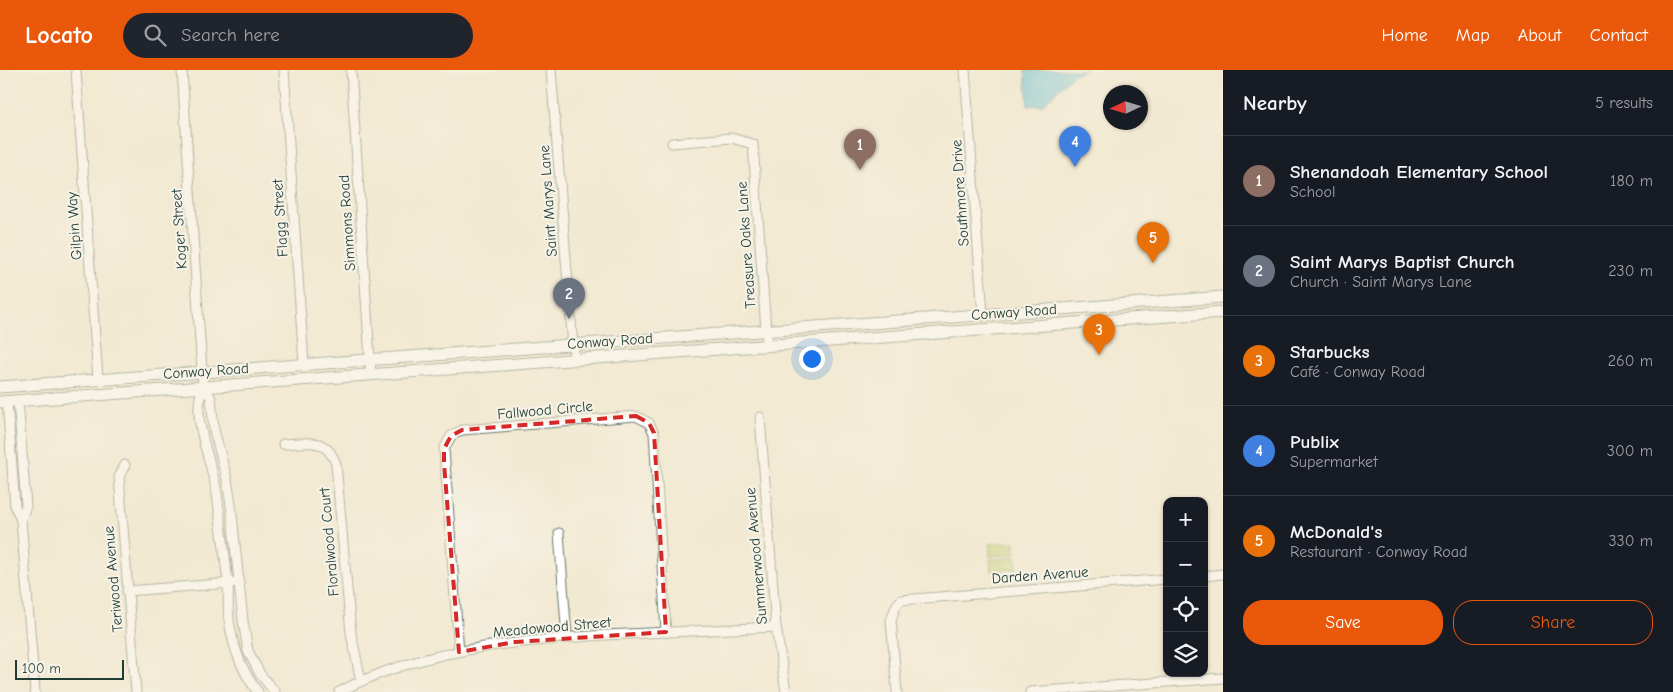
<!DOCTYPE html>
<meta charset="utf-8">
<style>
:root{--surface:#171b24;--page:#20242c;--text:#f1f3f6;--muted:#9ea1a6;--line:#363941;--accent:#ea580c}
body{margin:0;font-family:"Comic Neue",sans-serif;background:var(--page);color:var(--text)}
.controls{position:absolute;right:15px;bottom:15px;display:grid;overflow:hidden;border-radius:10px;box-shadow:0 1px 4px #0004}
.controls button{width:45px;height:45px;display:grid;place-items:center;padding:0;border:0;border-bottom:1px solid var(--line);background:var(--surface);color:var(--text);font:25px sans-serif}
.compass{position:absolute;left:1103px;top:15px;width:45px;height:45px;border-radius:50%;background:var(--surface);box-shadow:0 1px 4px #0004;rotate:266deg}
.scale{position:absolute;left:15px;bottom:12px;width:109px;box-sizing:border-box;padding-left:5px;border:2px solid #1f3d34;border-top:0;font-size:14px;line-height:18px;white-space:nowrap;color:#1f3d34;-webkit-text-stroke:4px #f7f3e8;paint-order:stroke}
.you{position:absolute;left:811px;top:288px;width:18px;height:18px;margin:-12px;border:4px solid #fff;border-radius:50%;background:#1a73e8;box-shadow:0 0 0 8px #1a73e833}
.badge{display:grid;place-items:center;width:32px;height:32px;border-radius:50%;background:var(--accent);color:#fff;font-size:16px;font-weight:700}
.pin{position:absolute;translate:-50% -41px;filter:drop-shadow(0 1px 2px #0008)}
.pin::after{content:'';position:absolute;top:26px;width:18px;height:15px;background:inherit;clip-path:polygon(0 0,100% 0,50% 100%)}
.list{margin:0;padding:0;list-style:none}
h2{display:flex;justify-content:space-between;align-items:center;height:65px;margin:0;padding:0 20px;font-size:21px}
h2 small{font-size:16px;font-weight:400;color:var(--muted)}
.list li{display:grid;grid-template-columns:32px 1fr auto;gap:15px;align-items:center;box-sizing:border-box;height:90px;padding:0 20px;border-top:1px solid var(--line)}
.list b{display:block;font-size:19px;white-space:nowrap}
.list p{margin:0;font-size:16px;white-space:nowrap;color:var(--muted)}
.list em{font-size:16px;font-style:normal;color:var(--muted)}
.actions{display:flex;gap:10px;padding:15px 20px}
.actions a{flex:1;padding:11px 0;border:1px solid var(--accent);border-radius:20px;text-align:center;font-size:18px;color:var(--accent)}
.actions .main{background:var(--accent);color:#fff}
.icon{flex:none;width:28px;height:28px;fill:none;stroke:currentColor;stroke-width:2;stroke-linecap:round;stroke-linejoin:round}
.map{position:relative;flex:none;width:1223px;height:622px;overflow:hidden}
header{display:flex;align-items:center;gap:30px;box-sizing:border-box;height:70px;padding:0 25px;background:var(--accent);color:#fff}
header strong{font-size:24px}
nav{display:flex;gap:28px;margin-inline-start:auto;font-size:18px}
.search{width:350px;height:45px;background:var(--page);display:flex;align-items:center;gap:12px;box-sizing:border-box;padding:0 18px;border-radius:28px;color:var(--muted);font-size:19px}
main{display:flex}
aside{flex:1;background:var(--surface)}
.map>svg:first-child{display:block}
</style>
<header>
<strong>Locato</strong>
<div class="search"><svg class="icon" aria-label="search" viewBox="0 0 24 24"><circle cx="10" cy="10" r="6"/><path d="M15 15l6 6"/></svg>Search here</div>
<nav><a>Home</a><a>Map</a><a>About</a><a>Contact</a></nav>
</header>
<main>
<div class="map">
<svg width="1223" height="622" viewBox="0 0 1223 622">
<rect width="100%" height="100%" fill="#f7f3e8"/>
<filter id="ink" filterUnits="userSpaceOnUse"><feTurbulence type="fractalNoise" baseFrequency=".02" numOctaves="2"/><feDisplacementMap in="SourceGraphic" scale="10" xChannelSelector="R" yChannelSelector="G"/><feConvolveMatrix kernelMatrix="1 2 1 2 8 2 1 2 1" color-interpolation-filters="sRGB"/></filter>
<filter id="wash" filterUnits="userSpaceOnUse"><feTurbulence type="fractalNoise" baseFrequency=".0096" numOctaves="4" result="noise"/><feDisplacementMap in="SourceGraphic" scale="20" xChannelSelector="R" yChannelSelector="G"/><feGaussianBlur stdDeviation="1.12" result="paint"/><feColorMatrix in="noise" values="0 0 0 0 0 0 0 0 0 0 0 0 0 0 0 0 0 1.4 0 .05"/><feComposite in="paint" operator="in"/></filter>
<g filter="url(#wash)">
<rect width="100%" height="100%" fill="#f2e9d2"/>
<!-- garden -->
<g fill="#bdd074" stroke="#6e8654">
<polygon points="1015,472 1015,484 990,486 989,474"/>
<polygon points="1016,487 1017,499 991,501 990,489"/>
</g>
<!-- water -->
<polygon fill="#58bbd7" stroke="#3c7c86" points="1025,0 1086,0 1074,4 1043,35 1028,36"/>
</g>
<g filter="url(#ink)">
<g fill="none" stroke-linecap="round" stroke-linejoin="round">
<!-- minor casing -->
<g stroke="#69796b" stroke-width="11">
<g id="minor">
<polyline points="76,0 98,309"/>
<path d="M182,0L203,316C190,351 212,389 217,424C221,454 225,484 228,514C229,528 227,543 230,556C234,580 243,603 258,622"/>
<polyline points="284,0 304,294"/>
<polyline points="351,0 371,304"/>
<polyline points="551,0 574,289"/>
<polyline points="965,0 983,245"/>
<polyline points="672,73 731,68 753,74 767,275"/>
<polyline points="203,316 211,328 214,360 227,409 231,435 243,551 248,581 260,604 275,622"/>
<polyline points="18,330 26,436 21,450"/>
<polyline points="7,331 15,436 21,450 35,622"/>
<polyline points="760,347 776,557 786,622"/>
<path d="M283,374C308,373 326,366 336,394L351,563L361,611"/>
<polyline points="125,395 119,407 136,622"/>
<polyline points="559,463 567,568"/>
<polyline points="1204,506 1223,504"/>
<polyline points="127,521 232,513"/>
<polyline points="459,582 444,379 451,366 462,360 636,346 649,353 654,363 666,562"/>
<path d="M339,622C420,579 515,571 605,565C662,562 719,560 776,557"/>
<polyline points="897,622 891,550 896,536 901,530 1167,509"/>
<polyline points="1030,622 1223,608"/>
</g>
</g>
<!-- major casing -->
<g stroke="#69796b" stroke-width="13">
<g id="major">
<polyline points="0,317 1223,227"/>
<polyline points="0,332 1223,242"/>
</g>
</g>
<!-- minor -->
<use href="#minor" stroke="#fff" stroke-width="9"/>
<!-- major -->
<use href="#major" stroke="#fff" stroke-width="11"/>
</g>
</g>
<!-- marked area -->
<path d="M0 0H1223V622H0ZM636,346L649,353L654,363L666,562L515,572L459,582L444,393V379L451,366L462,360Z" fill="#f2e9d2" fill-opacity=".55" fill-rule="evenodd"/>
<path fill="none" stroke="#d62828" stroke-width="4" stroke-dasharray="10 6" stroke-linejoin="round" d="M636,346L649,353L654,363L666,562L515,572L459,582L444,393V379L451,366L462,360Z"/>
<g text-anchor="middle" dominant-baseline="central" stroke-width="4" stroke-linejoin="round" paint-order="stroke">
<!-- street labels -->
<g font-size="15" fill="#1f3d34" stroke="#f7f3e8">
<text transform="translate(960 123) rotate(-94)">Southmore Drive</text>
<text transform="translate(548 131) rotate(-94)">Saint Marys Lane</text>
<text transform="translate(280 148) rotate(-94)">Flagg Street</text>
<text transform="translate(347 153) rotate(-94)">Simmons Road</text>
<text transform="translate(74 156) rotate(-94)">Gilpin Way</text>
<text transform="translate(179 159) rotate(-94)">Koger Street</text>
<text transform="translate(746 175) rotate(-94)">Treasure Oaks Lane</text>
<text transform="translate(1014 242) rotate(-4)">Conway Road</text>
<text transform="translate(610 271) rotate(-4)">Conway Road</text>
<text transform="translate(206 301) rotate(-4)">Conway Road</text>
<text transform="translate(545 340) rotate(-5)">Fallwood Circle</text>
<text transform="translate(329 472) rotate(-95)">Floralwood Court</text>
<text transform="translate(756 486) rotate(-95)">Summerwood Avenue</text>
<text transform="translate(1040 505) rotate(-4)">Darden Avenue</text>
<text transform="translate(113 509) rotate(-95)">Teriwood Avenue</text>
<text transform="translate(552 557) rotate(-5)">Meadowood Street</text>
</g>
</g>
</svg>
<div class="controls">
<button>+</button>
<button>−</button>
<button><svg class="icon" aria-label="locate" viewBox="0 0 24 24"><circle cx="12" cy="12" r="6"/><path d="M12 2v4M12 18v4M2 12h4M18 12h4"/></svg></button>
<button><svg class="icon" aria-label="layers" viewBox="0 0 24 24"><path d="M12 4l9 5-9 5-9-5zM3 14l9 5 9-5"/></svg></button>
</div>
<svg class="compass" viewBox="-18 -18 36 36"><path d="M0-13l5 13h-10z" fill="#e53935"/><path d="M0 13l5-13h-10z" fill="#9ea1a6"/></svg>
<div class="scale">100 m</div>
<div class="you"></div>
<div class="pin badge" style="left:860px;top:100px;background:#8d6e63">1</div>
<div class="pin badge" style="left:569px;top:249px;background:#6b7280">2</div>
<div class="pin badge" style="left:1099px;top:285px;background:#e8710a">3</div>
<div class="pin badge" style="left:1075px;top:97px;background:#3f7fe0">4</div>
<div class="pin badge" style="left:1153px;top:193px;background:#e8710a">5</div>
</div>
<aside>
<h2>Nearby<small>5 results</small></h2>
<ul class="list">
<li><span class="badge" style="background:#8d6e63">1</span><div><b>Shenandoah Elementary School</b><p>School</p></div><em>180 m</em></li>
<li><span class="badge" style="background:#6b7280">2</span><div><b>Saint Marys Baptist Church</b><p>Church · Saint Marys Lane</p></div><em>230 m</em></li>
<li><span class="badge" style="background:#e8710a">3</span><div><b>Starbucks</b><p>Café · Conway Road</p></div><em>260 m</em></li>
<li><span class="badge" style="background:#3f7fe0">4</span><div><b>Publix</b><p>Supermarket</p></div><em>300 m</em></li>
<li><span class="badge" style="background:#e8710a">5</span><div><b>McDonald's</b><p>Restaurant · Conway Road</p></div><em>330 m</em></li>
</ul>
<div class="actions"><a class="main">Save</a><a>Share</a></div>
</aside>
</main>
